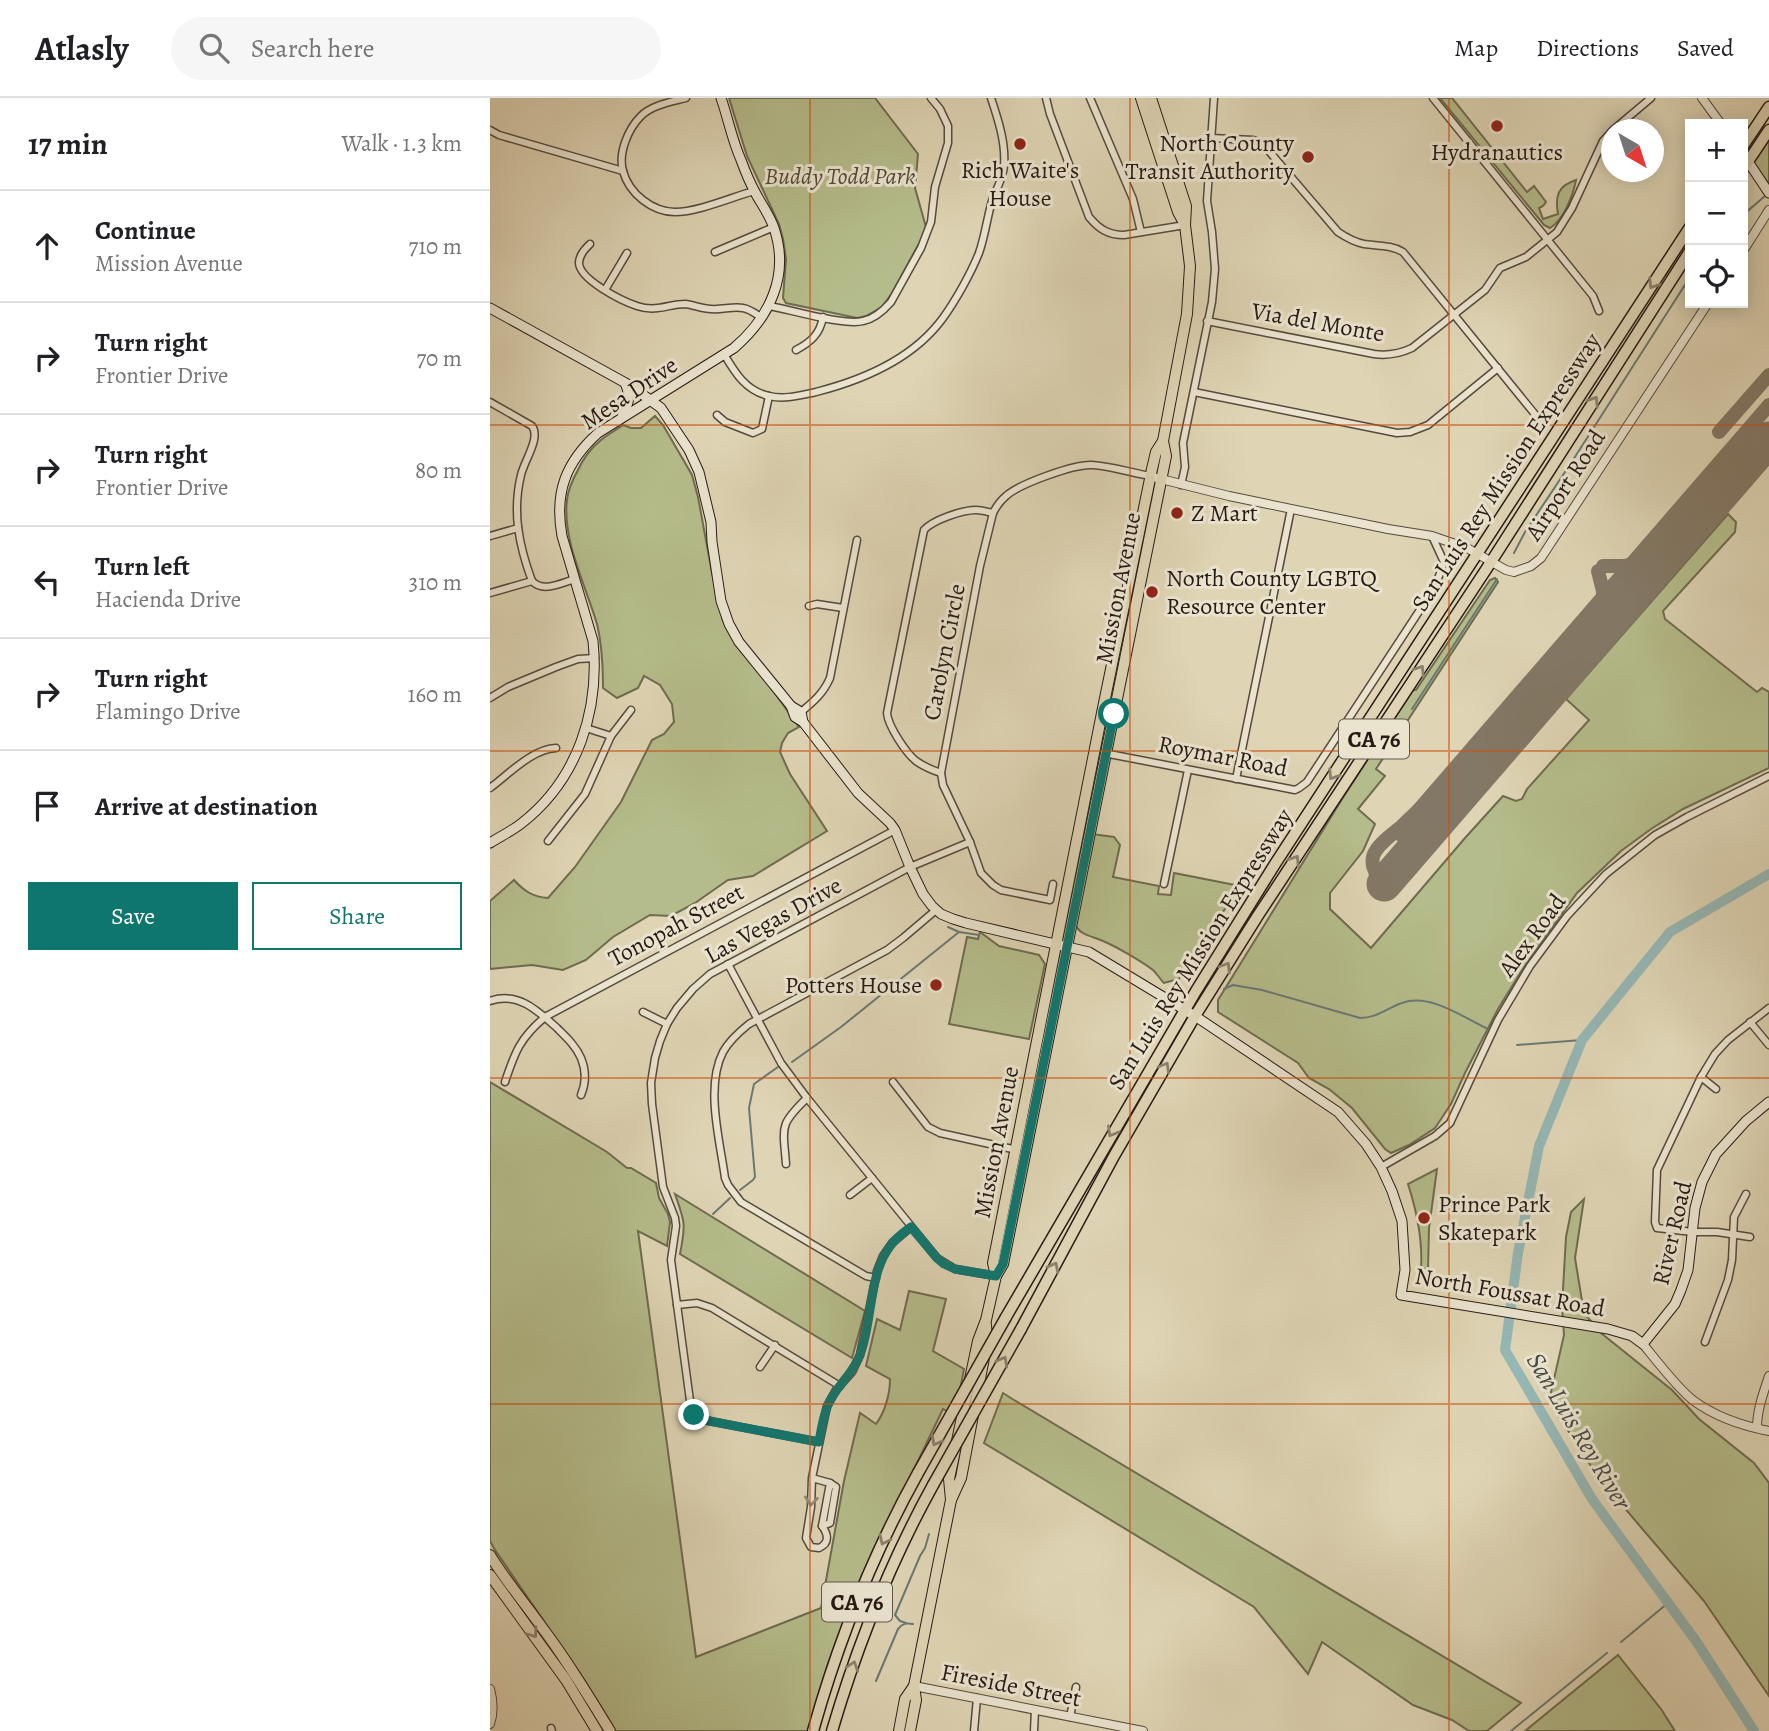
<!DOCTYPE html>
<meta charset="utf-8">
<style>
:root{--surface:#fff;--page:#f6f6f6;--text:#202124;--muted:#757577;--line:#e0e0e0;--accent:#0f766e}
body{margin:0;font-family:Alegreya,serif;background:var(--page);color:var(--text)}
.controls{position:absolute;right:21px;top:21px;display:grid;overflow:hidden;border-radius:0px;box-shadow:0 4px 18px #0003}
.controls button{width:63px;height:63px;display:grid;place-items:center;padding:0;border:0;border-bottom:2px solid var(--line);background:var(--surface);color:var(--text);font:35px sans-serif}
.compass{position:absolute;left:1111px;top:21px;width:63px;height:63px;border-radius:50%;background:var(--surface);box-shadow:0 4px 18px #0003;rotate:141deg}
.stop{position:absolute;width:21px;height:21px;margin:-16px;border:5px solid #0f766e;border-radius:50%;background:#fff}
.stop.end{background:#0f766e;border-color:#fff;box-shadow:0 2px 7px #0008}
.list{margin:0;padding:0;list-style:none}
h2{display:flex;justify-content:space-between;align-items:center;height:91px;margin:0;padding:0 28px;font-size:30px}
h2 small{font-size:23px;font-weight:400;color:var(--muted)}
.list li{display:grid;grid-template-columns:46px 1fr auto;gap:21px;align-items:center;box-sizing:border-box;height:112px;padding:0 28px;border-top:2px solid var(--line)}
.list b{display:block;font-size:26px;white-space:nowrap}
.list p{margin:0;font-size:23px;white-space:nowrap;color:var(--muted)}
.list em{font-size:23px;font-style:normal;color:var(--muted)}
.actions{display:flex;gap:14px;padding:21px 28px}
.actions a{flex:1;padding:16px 0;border:2px solid var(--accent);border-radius:0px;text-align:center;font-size:24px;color:var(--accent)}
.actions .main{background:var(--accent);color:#fff}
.icon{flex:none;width:38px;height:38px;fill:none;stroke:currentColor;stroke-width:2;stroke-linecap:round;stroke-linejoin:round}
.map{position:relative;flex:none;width:1279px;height:1633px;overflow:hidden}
header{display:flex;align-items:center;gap:42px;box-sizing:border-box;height:98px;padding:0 35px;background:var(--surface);border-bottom:2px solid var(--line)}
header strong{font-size:33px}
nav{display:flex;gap:38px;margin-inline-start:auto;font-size:24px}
.search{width:490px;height:63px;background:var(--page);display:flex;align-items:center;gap:18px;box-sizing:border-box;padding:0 24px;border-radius:38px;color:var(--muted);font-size:26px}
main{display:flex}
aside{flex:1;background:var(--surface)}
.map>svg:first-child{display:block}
</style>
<header>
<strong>Atlasly</strong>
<div class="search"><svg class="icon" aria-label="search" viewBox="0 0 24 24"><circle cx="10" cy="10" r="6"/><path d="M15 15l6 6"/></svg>Search here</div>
<nav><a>Map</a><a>Directions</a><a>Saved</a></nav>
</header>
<main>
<aside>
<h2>17 min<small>Walk · 1.3 km</small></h2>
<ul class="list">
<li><svg class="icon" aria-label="ahead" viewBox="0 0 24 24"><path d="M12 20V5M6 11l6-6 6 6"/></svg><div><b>Continue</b><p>Mission Avenue</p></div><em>710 m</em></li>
<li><svg class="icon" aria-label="right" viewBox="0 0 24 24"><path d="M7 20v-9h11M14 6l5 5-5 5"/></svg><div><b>Turn right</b><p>Frontier Drive</p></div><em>70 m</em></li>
<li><svg class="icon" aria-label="right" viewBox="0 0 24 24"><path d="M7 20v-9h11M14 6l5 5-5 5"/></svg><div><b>Turn right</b><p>Frontier Drive</p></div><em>80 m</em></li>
<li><svg class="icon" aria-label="left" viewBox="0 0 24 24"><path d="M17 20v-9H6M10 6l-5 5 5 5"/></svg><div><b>Turn left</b><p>Hacienda Drive</p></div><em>310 m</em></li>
<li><svg class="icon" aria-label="right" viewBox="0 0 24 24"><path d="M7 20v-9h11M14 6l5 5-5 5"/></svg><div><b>Turn right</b><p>Flamingo Drive</p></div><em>160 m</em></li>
<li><svg class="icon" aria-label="arrive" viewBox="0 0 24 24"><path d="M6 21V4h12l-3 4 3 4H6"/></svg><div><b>Arrive at destination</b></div></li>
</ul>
<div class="actions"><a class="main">Save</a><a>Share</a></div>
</aside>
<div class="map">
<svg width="1279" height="1633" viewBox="0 0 1279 1633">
<rect width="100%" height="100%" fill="#dfd5b5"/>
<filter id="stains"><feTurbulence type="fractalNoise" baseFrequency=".00286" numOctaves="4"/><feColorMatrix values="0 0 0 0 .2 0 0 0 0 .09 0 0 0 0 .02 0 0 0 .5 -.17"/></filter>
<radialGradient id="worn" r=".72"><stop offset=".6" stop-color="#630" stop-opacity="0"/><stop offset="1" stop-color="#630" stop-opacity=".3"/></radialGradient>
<!-- green -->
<g fill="#b5bc8b" stroke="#6e6c50" stroke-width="2">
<polygon points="239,0 385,0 428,56 425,90 436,129 432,140 402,195 392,209 376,218 367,220 296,205 293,200 296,161 293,141 289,126 257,58"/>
<path d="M950,0H962L1037,94L1044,88L1056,104L1053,108L1049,110L1053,121L1068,116C1065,99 1067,88 1086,82C1083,97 1074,122 1060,130L1054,127Z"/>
<polygon points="1279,42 1279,95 1260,68"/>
<path d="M165,318L173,327L202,377L208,399L222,475L233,523L309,629L298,635L292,645L290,654L300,676L337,733L263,778L238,782L205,805L181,818L160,817L123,839L96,862L73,872L42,867L0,871V803L24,782C34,793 43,799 58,800L85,769L131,704L162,642L174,636L184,624L182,606L170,587L154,578L148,590L127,600L113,590C113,569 112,547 107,526C96,488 72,442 77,402C78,391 83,381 88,372C93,361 101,350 111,342C117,337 126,332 133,327L141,330H151Z"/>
<polygon points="1238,416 1246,424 1245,434 1173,513 1175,521 1267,594 1272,590 1279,594 1279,670 1193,711 1161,731 1131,753 1087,795 1034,869 1008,911 975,975 961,1006 945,1030 919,1047 901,1055 895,1051 862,1010 839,991 819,980 808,965 728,914 728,902 854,698 923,592 926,592 1000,482 1005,480 1008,484 886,671 895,678 868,711 885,726 873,753 840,795 840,811 881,850 975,740 1013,698 1026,703 1032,701 1037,691 1099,622 1076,601"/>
<path d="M602,736L624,739L630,747L623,779L669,788L668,796L681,797L684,775L750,788L689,881L674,885C670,881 667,876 663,872C651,863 627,849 613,843C603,838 590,838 585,826Z"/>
<polygon points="490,834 509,848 549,857 555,866 539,941 459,926 477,839 488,841"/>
<path d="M0,984L117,1054L137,1070H141L166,1085L169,1100L178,1116L180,1124L177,1148L148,1133L206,1559L331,1510L354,1383L370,1315L386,1326C395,1314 400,1296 400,1281L376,1268L387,1221L410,1232L419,1193L456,1201L443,1253L474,1271L465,1318L453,1311L371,1481L339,1563L318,1633H124L82,1564L5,1452L0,1443Z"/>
<path d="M947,1071L939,1130L938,1171H931C933,1141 927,1114 918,1086Z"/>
<path d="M185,1096L375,1213L362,1260L190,1156C196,1126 195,1124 185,1096Z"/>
<polygon points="1094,1101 1085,1160 1094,1215 1111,1235 1182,1292 1209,1321 1264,1365 1279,1385 1279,1598 1214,1503 1108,1379 1059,1303 1074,1237 1072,1209 1076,1139 1081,1114"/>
<polygon points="513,1295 524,1302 1031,1605 997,1633 979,1633 962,1622 923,1607 832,1544 818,1576 764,1509 494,1345"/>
<polygon points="1128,1557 1171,1611 1185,1633 1035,1633"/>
</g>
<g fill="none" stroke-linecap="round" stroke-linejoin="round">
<!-- stream -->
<g stroke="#697975" stroke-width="2">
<polyline points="1253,117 1275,98"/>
<polyline points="1024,455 1035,434 1083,362 1200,179"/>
<polyline points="922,611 1007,481"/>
<polyline points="458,829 469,834 489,837"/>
<path d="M734,891L743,887L772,892L870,920C887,920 897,910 912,905C939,895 971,918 996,930"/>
<polyline points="1027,947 1092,942"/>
<polyline points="302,964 351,929 469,834"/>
<polyline points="250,1092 263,1082 265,1079 259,1010 264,986 288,969"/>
<polyline points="223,1116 240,1100"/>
<polyline points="416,1525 410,1523 405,1517 430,1458 435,1450 439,1436"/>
<polyline points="1131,1544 1178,1505"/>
<path d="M386,1583L408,1531C413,1525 416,1525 423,1526"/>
<polyline points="1021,1633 1117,1555"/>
</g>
<!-- river -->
<polyline stroke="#95b7b5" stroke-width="10" points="1264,1633 1206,1543 1102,1401 1015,1252 1028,1155 1049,1048 1092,942 1180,834 1279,776"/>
<!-- taxiway -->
<g stroke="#837866" stroke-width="14">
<polyline points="1229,334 1279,277"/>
<polyline points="1237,356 1236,362 1242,370 1250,372 1255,369"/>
<path d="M1158,447C1155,454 1159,458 1164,462L1172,461L1178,458"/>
<polyline points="1113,468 1136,468 1141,466"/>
<polyline points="1108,473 1113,493 1113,499"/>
<polyline points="1123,521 1125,506 1123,487"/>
<polyline points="984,648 990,647 999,652 1001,658 998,666"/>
<polyline points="917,725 911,732 910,736 925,749"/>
<path d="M894,786C868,758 891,746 912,728C919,721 926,715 932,708L1279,307"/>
</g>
<!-- runway -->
<polyline stroke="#837866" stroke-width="35" points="894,786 1279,341"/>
<!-- minor casing -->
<g stroke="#554a3e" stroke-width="9">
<g id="minor">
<path d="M196,0C181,4 162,7 151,18C138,31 128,55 133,73C139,96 163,114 185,114C208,114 242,99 264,93"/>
<path d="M556,0L560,16L599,119C609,131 618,137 634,137L695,127"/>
<polyline points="600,0 643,101 651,134"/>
<polyline points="943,0 1103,198 1109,213"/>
<polyline points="0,32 9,37 133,73"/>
<polyline points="1123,32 1161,0"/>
<path d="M721,40L763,42L772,45L848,134C857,140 864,144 874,146C888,148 902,147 913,154L1048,320"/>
<path d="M100,146C95,151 90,156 89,164C88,181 132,203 147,208C153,210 161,211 168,210C177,209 185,206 195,206C204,207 212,211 221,211C232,212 243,208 253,210C260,211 266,216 272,220"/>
<polyline points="225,154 284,129"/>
<polyline points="115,192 137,155"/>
<path d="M280,208C301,212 355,228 373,223C384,221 394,212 401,204L431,150L441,124L445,89L458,45V28L450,11L441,0"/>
<path d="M717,223L884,256C898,258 909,256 922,250L995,192L1010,170L1036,159L1067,134L1082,110L1113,43L1122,33"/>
<path d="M306,252C321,244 330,236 333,219"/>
<path d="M234,256C245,275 256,293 279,298C295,302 311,297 326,294C373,282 424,260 453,220C466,202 481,175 489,155C495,138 497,120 502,103C506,92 513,80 514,68C516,45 508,21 501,0"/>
<polyline points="704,294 907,335 920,334 938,327 1008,270"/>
<path d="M0,304L42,328C51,340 34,363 31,377C22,414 29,448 42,483"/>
<polyline points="227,317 235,324 263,335 272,331 279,298"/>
<polyline points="691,387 695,369 693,345 722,204 725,171 722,134 717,103 724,0"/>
<polyline points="0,438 28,430"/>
<path d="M42,483C53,495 71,485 85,481"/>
<polyline points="0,495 42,483"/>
<polyline points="319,508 327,506 353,510"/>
<polyline points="0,600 18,589 66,569 88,561 105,560"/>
<path d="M311,614C323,604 333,596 340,580L367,442"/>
<polyline points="96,630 121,638"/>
<polyline points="614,655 805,692 809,690 817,684 945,489 954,464 942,438"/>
<path d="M451,675C442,672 433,668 426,663C416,655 398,628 397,615L434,432C443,422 472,412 486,412C491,412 498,414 503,415"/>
<polyline points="746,681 801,411"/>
<path d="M0,690C19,676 42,651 66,650"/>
<polyline points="58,743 95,696 121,638 141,612"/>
<path d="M563,786L560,802L511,792L503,787L491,775L480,744L453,687L451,675L490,468L503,415C506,409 510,403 516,398C529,386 584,366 602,367C621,368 642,375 661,378"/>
<polyline points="674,786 698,672"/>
<polyline points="238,866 291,965 317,1000 447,1160 465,1171 506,1178"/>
<path d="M0,903C28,893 48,913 67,930C76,939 86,948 91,960C96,972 96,985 91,997"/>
<polyline points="153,914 177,926"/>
<polyline points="1260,924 1279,947"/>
<polyline points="1211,979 1226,991"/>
<path d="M15,984C25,954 30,940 55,919L405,732"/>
<polyline points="403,984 438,1029 450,1035 527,1052"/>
<path d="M296,1066C293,1028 289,1027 317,1000"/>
<polyline points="891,1069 945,1038 960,1025 1008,922 1040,868 1077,818 1116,776 1165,737 1197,719 1279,678"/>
<polyline points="360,1097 382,1080"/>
<polyline points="1260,1139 1227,1134 1203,1134 1167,1130 1165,1124 1167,1072 1211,979 1225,956 1238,942 1279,910"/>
<path d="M386,1180L376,1178L251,1104L238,1087L235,1080C230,1043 215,989 233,954C239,943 249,934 259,926L397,852L413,840L446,812"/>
<polyline points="187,1207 207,1205 222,1210 350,1288"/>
<polyline points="1215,1244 1238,1182 1242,1162 1244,1119 1256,1096"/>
<polyline points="270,1269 285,1247"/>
<polyline points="329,1344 209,1321 204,1317 201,1310 181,1162 186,1128 185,1120 173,1089 162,1006 161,985 165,960 170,943 177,926 187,910 203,891 220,876 420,769 480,744"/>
<path d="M322,1380L340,1385L332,1428C338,1436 340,1445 329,1450L321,1449L316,1440L321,1409L322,1380L337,1308L346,1292L362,1274L370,1257L387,1173L393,1158L402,1145L421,1129"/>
<polyline points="332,1428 340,1425 346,1389 340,1385"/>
<polyline points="580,1619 586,1589"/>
<polyline points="61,1630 62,1633"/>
<polyline points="484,1633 487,1600"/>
<polyline points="544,1633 545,1612"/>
</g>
</g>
<!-- tertiary casing -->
<g stroke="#554a3e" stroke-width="10">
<g id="tertiary">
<polyline points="1212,0 1231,26"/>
<polyline points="1253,153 1279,112"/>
<polyline points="667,380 739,398 898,431 942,438 977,450 1016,472 1024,474 1041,468 1051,460 1218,205"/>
<path d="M1153,1246C1166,1262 1188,1291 1204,1303C1226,1319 1253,1328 1279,1333"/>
<path d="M1267,1330C1267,1312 1273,1296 1279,1278"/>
<polyline points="424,1588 653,1633"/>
<path d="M0,1591C3,1602 4,1614 0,1626"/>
</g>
</g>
<!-- secondary casing -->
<g stroke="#271b16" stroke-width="11">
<g id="secondary">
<polyline points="1253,56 1279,95"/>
<polyline points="0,210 141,288 171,310 199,352 209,374 221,424 222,444 231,503 239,526 249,544 301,608"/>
<path d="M132,319C139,306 141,298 135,285"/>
<polygon points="301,608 311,614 313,624 305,619"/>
<polyline points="313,624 368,695 400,725 405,732 420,769 433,796 442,808 451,816 463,821 476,825 599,854 705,918 848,1014 876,1046 891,1069 902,1093 912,1123 915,1172 911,1197 1118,1231 1142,1238 1153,1246 1185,1206 1191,1192 1198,1172 1205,1110 1212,1084 1226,1056 1256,1023 1279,1004"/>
<path d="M0,745C11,738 22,733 32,725C88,681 110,612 103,543L72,438C64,394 76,364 108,335L244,250C280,219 300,177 284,130C280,118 272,107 266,96C260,85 255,73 251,62C242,42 238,20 231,0"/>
</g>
</g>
<!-- primary casing -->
<g stroke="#271b16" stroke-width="12">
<g id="primary">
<polyline points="651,0 688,114 695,127"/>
<polyline points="506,1178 503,1165 612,615 662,371 666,354 673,343"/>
<polyline points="461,1402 459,1381 488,1243 496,1222 506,1178 513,1166 676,358 673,343 697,216 700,168 695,127 696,108 661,0"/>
<path d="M0,1457C15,1482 34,1504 51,1528C76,1561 98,1597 120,1633"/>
<polyline points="0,1477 76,1582 107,1633"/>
<polyline points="409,1633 415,1601 424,1588"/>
<polyline points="420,1633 426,1602 424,1588 461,1402 471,1380 497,1244 496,1227"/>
</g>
</g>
<!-- trunk casing -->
<g stroke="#271b16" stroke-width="13">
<g id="trunk">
<polyline points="1253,48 1279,9"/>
<polyline points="1253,71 1279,32"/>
<polyline points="516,1219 706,893 785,766 1200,129"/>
<polyline points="531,1231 624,1058 705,918 767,819 1001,464 1200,153"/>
<path d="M323,1633C348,1544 383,1456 428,1375"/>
<path d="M342,1633C367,1548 400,1465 443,1387"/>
</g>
</g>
<!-- minor -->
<use href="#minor" stroke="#eae4cf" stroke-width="6"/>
<!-- tertiary -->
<use href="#tertiary" stroke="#eae4cf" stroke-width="8"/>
<!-- secondary -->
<use href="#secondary" stroke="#eae4cf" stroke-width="9"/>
<!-- primary -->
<use href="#primary" stroke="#dfd5b5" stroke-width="10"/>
<!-- trunk -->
<use href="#trunk" stroke="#dfd5b5" stroke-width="10"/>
<!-- trunk-bridge casing -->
<g stroke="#271b16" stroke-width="13" stroke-linecap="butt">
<g id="trunk-bridge">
<polyline points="428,1375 516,1219"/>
<polyline points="443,1387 531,1231"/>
</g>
</g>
<!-- trunk-bridge -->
<use href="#trunk-bridge" stroke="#dfd5b5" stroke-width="10"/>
</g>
<!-- one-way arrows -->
<defs><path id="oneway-chevron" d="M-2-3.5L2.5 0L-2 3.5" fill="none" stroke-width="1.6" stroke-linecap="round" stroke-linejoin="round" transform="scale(1.75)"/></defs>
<g stroke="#8c816d">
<use href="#oneway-chevron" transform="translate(1163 186) rotate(123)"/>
<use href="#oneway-chevron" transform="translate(1104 303) rotate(-57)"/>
<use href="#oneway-chevron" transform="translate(930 572) rotate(-57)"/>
<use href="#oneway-chevron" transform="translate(843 677) rotate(123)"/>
<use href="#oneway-chevron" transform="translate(805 762) rotate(-57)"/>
<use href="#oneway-chevron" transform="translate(736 869) rotate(-58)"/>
<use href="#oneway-chevron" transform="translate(675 969) rotate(-60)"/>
<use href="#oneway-chevron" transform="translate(622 1034) rotate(120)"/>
<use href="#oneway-chevron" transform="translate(564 1169) rotate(-62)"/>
<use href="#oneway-chevron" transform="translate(513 1263) rotate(-61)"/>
<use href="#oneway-chevron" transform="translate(446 1343) rotate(119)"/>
<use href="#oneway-chevron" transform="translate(394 1442) rotate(116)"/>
<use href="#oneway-chevron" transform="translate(43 1535) rotate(54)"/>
<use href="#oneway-chevron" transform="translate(363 1568) rotate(-71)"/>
</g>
<use stroke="#928a7c" href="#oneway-chevron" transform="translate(321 1403) rotate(96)"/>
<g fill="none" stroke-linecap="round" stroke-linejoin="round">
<!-- route -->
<path stroke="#0f766e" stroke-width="9" d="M204,1317L209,1321L329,1344C331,1332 333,1318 338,1307C346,1288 363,1276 370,1257C383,1223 378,1176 401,1147C406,1140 414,1134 421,1129L447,1160L454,1166L465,1171L506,1178L513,1166L624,616"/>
</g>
<!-- grid -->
<path fill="none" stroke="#cb500e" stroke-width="2" stroke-opacity="0.55" d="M320,0V1633M640,0V1633M959,0V1633M0,327H1279M0,653H1279M0,980H1279M0,1306H1279"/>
<!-- markers -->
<g fill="#8f2418" stroke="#eae4cf" stroke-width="2.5">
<circle cx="1007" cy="28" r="7"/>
<circle cx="530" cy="46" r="7"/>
<circle cx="818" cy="59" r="7"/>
<circle cx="687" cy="415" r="7"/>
<circle cx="662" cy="494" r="7"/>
<circle cx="446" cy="887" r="7"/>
<circle cx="934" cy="1120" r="7"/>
</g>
<g text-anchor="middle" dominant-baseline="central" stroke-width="6" stroke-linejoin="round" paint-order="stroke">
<!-- shield labels -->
<g fill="#eae4cf" stroke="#62574e" stroke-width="2">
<rect x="849" y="621.5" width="70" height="39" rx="5"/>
<rect x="332" y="1484.5" width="70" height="39" rx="5"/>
</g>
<g font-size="23" font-weight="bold" fill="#271b16">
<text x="884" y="641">CA 76</text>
<text x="367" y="1504">CA 76</text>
</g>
<!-- poi labels -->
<g font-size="24" fill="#271b16" stroke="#eae4cf" text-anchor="start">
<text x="804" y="45" text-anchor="end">North County<tspan x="804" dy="28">Transit Authority</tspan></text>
<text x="1007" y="54" text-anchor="middle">Hydranautics</text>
<text x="530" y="72" text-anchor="middle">Rich Waite's<tspan x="530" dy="28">House</tspan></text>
<text x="701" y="415">Z Mart</text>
<text x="676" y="480">North County LGBTQ<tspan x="676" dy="28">Resource Center</tspan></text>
<text x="432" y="887" text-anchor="end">Potters House</text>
<text x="948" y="1106">Prince Park<tspan x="948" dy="28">Skatepark</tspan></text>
</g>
<!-- park labels -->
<g font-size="24" font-style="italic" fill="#524b39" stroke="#eae4cf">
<text x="350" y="78">Buddy Todd Park</text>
</g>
<!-- street labels -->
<g font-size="24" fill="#271b16" stroke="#eae4cf">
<text transform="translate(828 224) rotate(10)">Via del Monte</text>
<text transform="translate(139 295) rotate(-34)">Mesa Drive</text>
<text transform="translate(1016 374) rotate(-57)">San Luis Rey Mission Expressway</text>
<text transform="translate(1075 387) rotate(-57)">Airport Road</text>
<text transform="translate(628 490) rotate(-79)">Mission Avenue</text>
<text transform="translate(454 554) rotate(-79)">Carolyn Circle</text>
<text transform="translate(733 658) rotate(11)">Roymar Road</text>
<text transform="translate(283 822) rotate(-29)">Las Vegas Drive</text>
<text transform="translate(186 827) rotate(-28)">Tonopah Street</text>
<text transform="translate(1042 837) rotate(-54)">Alex Road</text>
<text transform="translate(710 851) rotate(-58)">San Luis Rey Mission Expressway</text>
<text transform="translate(506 1044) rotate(-79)">Mission Avenue</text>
<text transform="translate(1182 1135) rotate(-77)">River Road</text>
<text transform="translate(1020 1194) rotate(10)">North Foussat Road</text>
<text transform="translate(521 1587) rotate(11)">Fireside Street</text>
</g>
<!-- water labels -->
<g font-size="26" font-style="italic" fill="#484a46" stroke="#eae4cf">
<text transform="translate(1089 1333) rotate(59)">San Luis Rey River</text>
</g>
</g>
<rect width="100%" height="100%" filter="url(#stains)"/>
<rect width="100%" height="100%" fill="url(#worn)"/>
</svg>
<div class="controls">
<button>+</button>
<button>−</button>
<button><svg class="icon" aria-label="locate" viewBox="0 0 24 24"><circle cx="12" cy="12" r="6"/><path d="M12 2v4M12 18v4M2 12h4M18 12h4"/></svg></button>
</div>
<svg class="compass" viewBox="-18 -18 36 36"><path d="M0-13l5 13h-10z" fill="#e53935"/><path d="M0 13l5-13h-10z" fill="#757577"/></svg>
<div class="stop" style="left:624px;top:616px"></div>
<div class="stop end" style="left:204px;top:1317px"></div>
</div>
</main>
